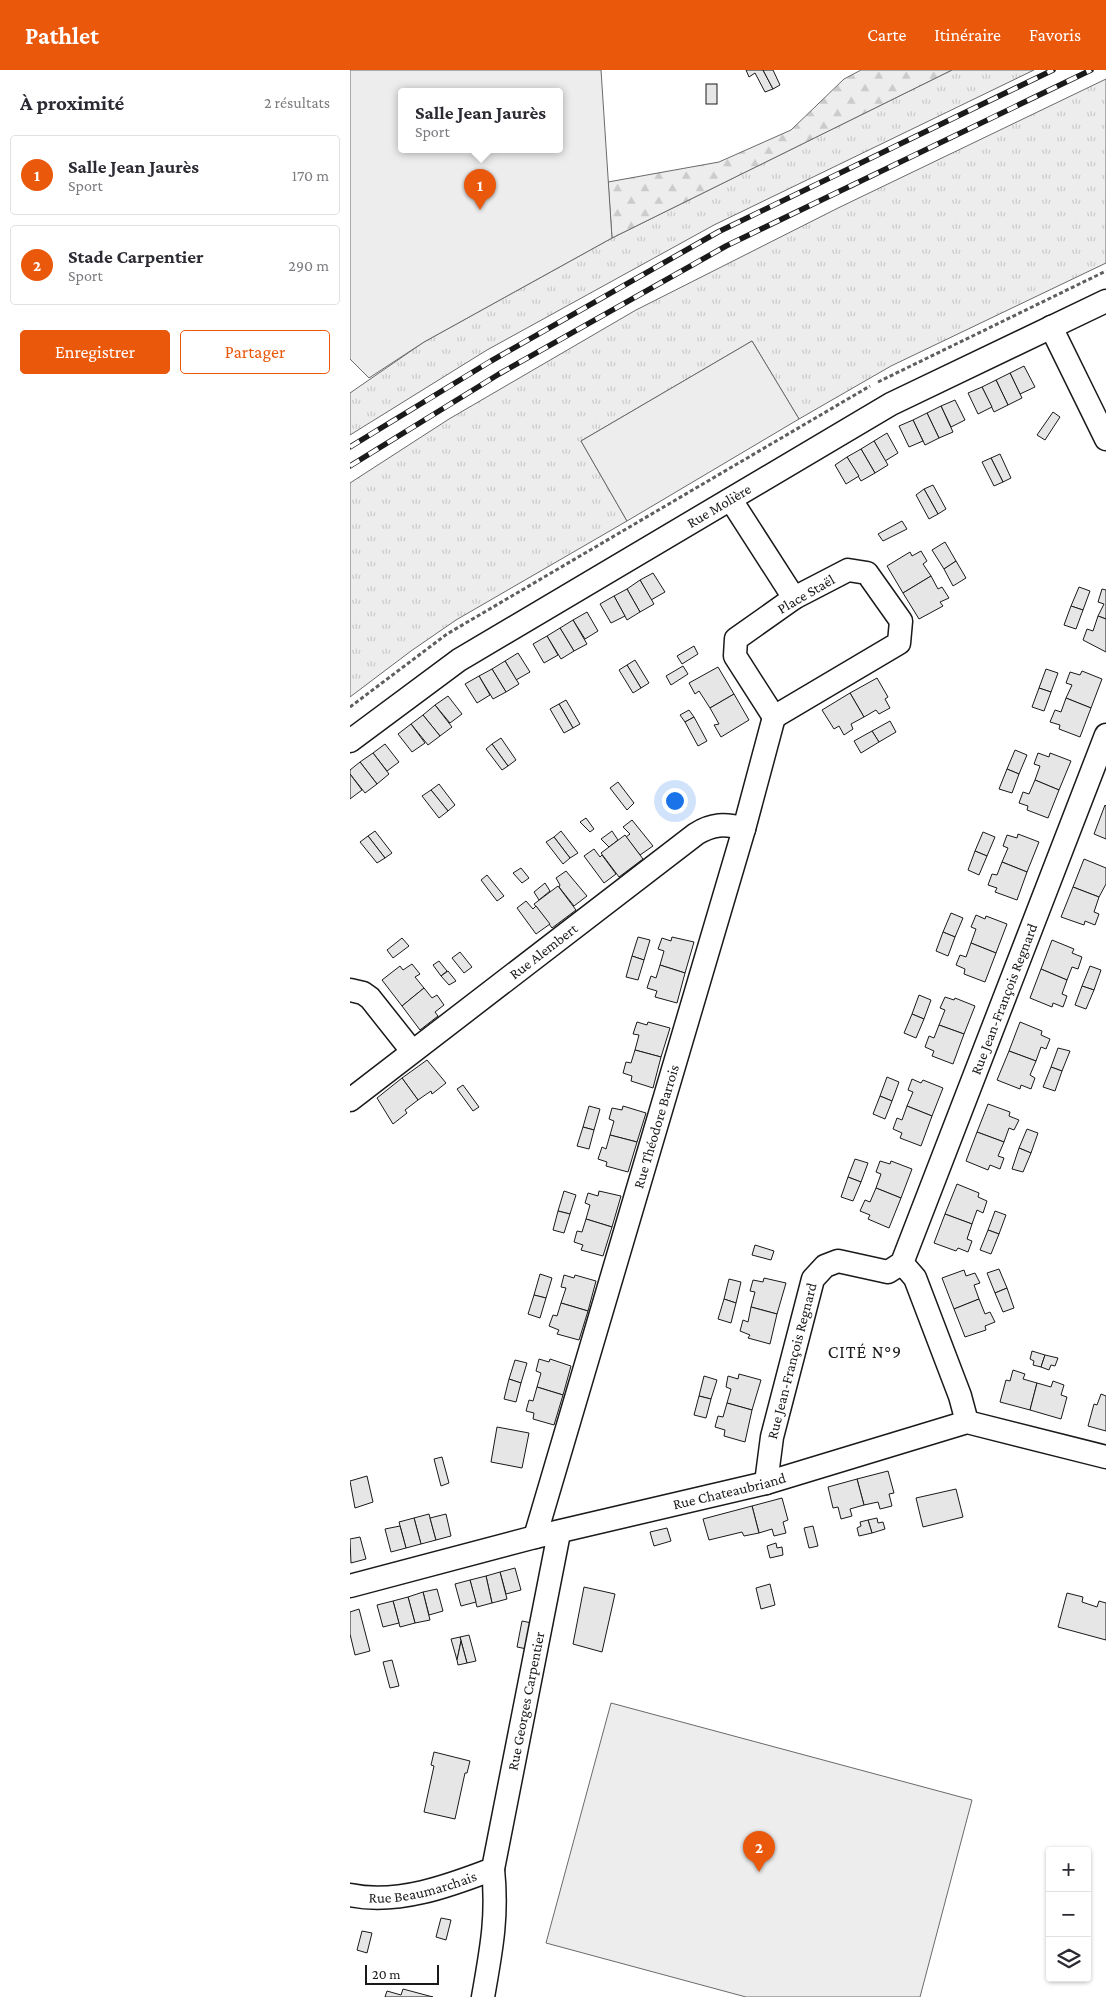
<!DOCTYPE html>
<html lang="fr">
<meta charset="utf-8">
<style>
:root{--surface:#fff;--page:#f2f2f3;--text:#2b2b33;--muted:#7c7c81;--line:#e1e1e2;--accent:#ea580c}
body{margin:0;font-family:"Crimson Pro",serif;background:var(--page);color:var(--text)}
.controls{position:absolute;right:15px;bottom:15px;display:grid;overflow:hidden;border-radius:5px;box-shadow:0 1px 4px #0004}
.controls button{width:45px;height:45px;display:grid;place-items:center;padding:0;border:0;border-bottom:1px solid var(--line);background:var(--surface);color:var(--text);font:25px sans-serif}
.scale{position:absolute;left:15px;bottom:12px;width:74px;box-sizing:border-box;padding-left:5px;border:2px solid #1a1a1a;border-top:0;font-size:14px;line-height:18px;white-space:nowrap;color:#1a1a1a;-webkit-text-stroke:4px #fff;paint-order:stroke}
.you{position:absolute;left:324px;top:730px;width:18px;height:18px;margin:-12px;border:4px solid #fff;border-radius:50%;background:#1a73e8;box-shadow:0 0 0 8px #1a73e833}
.badge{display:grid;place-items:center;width:32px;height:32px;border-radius:50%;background:var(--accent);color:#fff;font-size:16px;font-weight:700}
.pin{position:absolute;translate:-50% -41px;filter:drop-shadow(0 1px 2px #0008)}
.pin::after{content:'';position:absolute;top:26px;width:18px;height:15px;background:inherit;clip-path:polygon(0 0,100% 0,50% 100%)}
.popup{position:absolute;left:48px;top:18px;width:165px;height:65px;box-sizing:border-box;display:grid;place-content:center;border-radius:5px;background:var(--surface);filter:drop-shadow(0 1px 4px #0005);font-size:16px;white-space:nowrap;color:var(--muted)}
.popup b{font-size:19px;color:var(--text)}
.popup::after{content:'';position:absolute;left:50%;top:100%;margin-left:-10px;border:10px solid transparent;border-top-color:var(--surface)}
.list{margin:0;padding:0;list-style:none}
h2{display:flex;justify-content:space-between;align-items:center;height:65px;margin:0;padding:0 20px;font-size:21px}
h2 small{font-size:16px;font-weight:400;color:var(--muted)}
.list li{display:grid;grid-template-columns:32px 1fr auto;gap:15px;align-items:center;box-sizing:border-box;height:80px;margin:0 10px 10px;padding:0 10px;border:1px solid var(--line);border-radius:5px}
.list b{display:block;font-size:19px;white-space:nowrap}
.list p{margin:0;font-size:16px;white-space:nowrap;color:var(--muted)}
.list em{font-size:16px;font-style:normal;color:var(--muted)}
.actions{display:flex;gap:10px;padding:15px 20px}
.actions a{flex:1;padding:11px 0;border:1px solid var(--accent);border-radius:5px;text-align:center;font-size:18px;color:var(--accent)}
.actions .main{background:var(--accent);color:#fff}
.icon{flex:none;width:28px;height:28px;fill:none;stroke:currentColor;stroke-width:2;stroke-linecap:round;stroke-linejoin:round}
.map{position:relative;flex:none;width:756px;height:1927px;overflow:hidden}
header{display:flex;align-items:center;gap:30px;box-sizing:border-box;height:70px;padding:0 25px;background:var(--accent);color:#fff}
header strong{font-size:24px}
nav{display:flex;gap:28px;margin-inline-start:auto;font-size:18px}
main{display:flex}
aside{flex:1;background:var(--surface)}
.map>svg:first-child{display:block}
</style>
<header>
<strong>Pathlet</strong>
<nav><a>Carte</a><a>Itinéraire</a><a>Favoris</a></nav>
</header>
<main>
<aside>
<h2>À proximité<small>2 résultats</small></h2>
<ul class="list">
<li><span class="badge">1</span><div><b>Salle Jean Jaurès</b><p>Sport</p></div><em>170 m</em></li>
<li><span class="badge">2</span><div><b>Stade Carpentier</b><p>Sport</p></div><em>290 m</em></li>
</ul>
<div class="actions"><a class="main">Enregistrer</a><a>Partager</a></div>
</aside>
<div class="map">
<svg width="756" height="1927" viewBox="0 0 756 1927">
<defs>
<pattern id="grass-tufts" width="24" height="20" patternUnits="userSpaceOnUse" patternTransform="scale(1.25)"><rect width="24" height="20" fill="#ededed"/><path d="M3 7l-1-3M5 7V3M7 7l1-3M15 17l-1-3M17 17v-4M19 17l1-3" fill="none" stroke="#cbcbcb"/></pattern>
<pattern id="forest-firs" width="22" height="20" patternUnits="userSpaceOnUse" patternTransform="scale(1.25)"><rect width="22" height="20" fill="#ededed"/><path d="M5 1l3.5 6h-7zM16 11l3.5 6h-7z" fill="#cbcbcb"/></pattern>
</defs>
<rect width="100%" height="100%" fill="#fff"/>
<!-- grass -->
<g fill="url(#grass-tufts)" stroke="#6a6a6a">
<polygon points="602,0 684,0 364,155 137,280 0,365 0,323 74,272 262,168"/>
<polygon points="756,9 756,193 541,296 449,349 402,271 231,371 277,451 106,550 61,581 0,627 0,413 99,349 286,240 488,138"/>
</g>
<!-- forest -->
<polygon fill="url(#forest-firs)" stroke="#6a6a6a" points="511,0 602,0 262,168 258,112 369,92 441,60 494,9"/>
<!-- built -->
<g fill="#ededed" stroke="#6a6a6a" fill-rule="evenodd">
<path d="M0,0H251L262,168L74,272L19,308L0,289ZM51,21H209V79H51Z"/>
<polygon points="402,271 449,349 277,451 231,371"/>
<polygon points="261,1633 622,1730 570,1927 396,1927 196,1873"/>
</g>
<!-- building -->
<g fill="#e6e6e6" stroke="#1a1a1a">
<polygon points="396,0 413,0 423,19 415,22 405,3 399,7"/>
<polygon points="413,0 423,0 430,15 423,19"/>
<rect x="356" y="14" width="11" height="20"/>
<polygon points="674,296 685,317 670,324 660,303"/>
<polygon points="660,303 672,328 658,335 646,310"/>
<polygon points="646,310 658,335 644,342 632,317"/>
<polygon points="632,317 642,337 628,344 618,323"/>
<polygon points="605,330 615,350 601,357 591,336"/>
<polygon points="591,336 603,362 589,368 577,343"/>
<polygon points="703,342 710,347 695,370 687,365"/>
<polygon points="577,343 589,368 575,375 563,350"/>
<polygon points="563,350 573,371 559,377 549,356"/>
<polygon points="537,363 548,383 535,391 524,371"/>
<polygon points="524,371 538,395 525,403 511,379"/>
<polygon points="511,379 525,403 511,411 497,387"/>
<polygon points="650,384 661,408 653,412 641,388"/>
<polygon points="497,387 509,406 496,414 485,395"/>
<polygon points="641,388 653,412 644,416 632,392"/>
<polygon points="583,415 596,439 588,444 574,419"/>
<polygon points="574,419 588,444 579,449 566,425"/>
<polygon points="552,451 557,459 533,471 528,464"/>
<polygon points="595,472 606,491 594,499 582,480"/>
<polygon points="571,481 577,491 573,494 581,506 553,523 537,496 560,482 562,486"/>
<polygon points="606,491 616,508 603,516 594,499"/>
<polygon points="303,503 315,522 301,530 290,510"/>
<polygon points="581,506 588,519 592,517 599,528 590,532 593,536 569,549 553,523"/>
<polygon points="290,510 304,534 290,542 277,519"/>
<polygon points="729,517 740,521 733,540 721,536"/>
<polygon points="277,519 290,542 277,550 264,526"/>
<polygon points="752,519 756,520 756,549 748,546 754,534 748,532"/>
<polygon points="264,526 275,546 261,553 250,534"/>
<polygon points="721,536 733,540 726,559 714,555"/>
<polygon points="237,542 248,561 235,569 223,550"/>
<polygon points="748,546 756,549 756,582 733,570 737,559 743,561"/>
<polygon points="223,550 237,574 224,581 210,558"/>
<polygon points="210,558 224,581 211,589 197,566"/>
<polygon points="197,566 208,585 194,593 183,574"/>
<polygon points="344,576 348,584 332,594 327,586"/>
<polygon points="168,583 180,602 166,610 155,591"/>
<polygon points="285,590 299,613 291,618 277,595"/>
<polygon points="155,591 169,614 156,622 142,599"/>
<polygon points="277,595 291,618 283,623 269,600"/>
<polygon points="333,596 338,604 321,615 316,606"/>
<polygon points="368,597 384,624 360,638 349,621 345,624 339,613"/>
<polygon points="142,599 156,622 143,629 129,606"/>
<polygon points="696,599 708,603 701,622 689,618"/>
<polygon points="732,601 752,609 741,638 716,628 722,615 716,613 720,602 730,605"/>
<polygon points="129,606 140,625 127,633 115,614"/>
<polygon points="527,608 538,627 535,629 540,638 529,644 526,640 514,647 500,623"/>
<polygon points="689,618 701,622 694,641 682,637"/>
<polygon points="500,623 514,647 501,654 503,659 494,665 489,656 484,659 472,640"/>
<polygon points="384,624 399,650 371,667 364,655 369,654 360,638"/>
<polygon points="98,626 112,644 100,653 85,635"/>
<polygon points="716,628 741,638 730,667 709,659 710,655 700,652 705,640 711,642"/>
<polygon points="216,630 230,654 223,658 209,634"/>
<polygon points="209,634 223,658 214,663 200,639"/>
<polygon points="85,635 102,657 90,666 73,645"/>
<polygon points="339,640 344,647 335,652 330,645"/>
<polygon points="73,645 90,666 78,675 61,654"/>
<polygon points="344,647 357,671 348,676 335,652"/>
<polygon points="540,651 546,662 529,672 522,661"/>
<polygon points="61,654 75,673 62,682 48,664"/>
<polygon points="522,661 529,672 511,683 504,671"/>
<polygon points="151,668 166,690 158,696 142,674"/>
<polygon points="35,674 49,692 37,701 23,683"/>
<polygon points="142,674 158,696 152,700 136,679"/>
<polygon points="665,680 677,685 669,704 657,699"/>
<polygon points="23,683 39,704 27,714 10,692"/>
<polygon points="688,683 699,687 700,683 721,691 709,720 685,710 690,696 684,694"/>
<polygon points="10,692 27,714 15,723 0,704 0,700"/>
<polygon points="657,699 669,704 662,723 649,719"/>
<polygon points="0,704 12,720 0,729"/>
<polygon points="685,710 709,720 698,748 677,740 678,736 669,733 673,722 679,724"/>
<polygon points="268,712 284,733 277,740 260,718"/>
<polygon points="89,714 105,735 98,741 81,720"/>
<polygon points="81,720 98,741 89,748 72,726"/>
<polygon points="755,735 756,736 756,769 744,764"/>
<polygon points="236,748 244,759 240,762 230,752"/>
<polygon points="282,750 303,776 290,785 276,767 280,764 273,757"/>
<polygon points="25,761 42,783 35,788 18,766"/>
<polygon points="211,761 228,783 220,788 204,767"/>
<polygon points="262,761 268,770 259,777 251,769"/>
<polygon points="633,762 645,767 637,786 625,781"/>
<polygon points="668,764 689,772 677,802 652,792 658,778 653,776 657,765 667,768"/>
<polygon points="275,765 293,789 269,807 251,783"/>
<polygon points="18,766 35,788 27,793 10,772"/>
<polygon points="204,767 220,788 213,794 196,772"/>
<polygon points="244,779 250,787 252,785 266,804 254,813 234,786"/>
<polygon points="625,781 637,786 629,805 618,800"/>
<polygon points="734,789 756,798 756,814 749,827 723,817"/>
<polygon points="652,792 677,802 667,830 645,822 647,818 638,815 642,804 647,805"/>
<polygon points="171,798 179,808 172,813 163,803"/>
<polygon points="216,801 237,826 224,836 209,817 210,815 206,808"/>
<polygon points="137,805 154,826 147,831 131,810"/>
<polygon points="195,813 200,821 189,830 184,822"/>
<polygon points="208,816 226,840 202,858 184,834"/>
<polygon points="723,817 749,827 744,842 749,844 745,855 735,851 734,855 711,847"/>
<polygon points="176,831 183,839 186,836 200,854 186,864 167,838"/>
<polygon points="601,843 613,848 605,867 593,862"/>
<polygon points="626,845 635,849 636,846 657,854 646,883 621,873 626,859 621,857"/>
<polygon points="593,862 605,867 598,886 586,881"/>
<polygon points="288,867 300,870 294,890 282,886"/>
<polygon points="322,867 344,872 335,903 310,895 314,881 308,879 312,868 321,871"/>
<polygon points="52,868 59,876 43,888 37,880"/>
<polygon points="702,870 724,879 722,883 732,887 728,899 722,897 717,910 691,899"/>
<polygon points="621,873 646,883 635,912 614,904 615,899 606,895 610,885 616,887"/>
<polygon points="110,882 122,897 114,903 102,888"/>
<polygon points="282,886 294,890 288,910 276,907"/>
<polygon points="89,891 97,901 91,906 83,895"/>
<polygon points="62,894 70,904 65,907 74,918 52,936 32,910 50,896 53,900"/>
<polygon points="310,895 335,903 327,933 305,927 307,921 297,918 301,906 306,908"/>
<polygon points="740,896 751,900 744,920 732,916"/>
<polygon points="691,899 717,910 712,924 717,926 713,937 703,933 702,937 680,928"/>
<polygon points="98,901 106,911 99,915 91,906"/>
<polygon points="732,916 744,920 736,939 725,935"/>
<polygon points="74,918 82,928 87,925 94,935 85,942 88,946 70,960 52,936"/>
<polygon points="569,925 581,930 574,949 562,944"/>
<polygon points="595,927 604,930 605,928 625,936 614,964 589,955 595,940 590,938"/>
<polygon points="562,944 574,949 566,968 554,963"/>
<polygon points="287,952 297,955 298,952 320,958 311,987 285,980 289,965 283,964"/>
<polygon points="670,952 692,961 691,965 700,969 696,979 691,977 686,991 659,981"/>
<polygon points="589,955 614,964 603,994 582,986 584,981 575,977 579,966 584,968"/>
<polygon points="708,978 720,981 712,1001 701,997"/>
<polygon points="285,980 311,987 303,1018 281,1011 282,1006 273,1003 276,992 281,993"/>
<polygon points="659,981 686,991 680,1005 685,1008 681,1019 671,1015 670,1019 647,1010"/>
<polygon points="77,990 96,1013 82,1024 81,1021 68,1030 52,1008"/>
<polygon points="701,997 712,1001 705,1021 693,1017"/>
<polygon points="537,1007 549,1012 542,1031 530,1026"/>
<polygon points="52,1008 68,1030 55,1040 57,1043 43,1054 27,1028"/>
<polygon points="562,1009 571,1013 573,1010 593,1018 582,1046 557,1036 563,1022 558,1020"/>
<polygon points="113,1015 129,1037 123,1041 107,1019"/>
<polygon points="530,1026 542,1031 535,1049 523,1044"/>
<polygon points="638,1034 660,1042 659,1046 669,1050 664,1060 659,1058 654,1072 627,1062"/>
<polygon points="239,1036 250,1039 244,1060 233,1057"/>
<polygon points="273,1036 296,1043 287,1072 260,1065 264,1051 259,1049 262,1038 272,1040"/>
<polygon points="557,1036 582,1046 571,1076 550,1068 552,1063 543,1059 547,1048 552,1050"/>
<polygon points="233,1057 244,1060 239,1079 227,1076"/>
<polygon points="677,1059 688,1063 681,1083 669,1078"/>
<polygon points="627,1062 654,1072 648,1086 654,1088 650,1099 640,1095 638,1100 616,1091"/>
<polygon points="260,1065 287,1072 278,1102 256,1096 257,1092 248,1089 252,1077 256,1079"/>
<polygon points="669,1078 681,1083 673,1102 662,1099"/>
<polygon points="505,1089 518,1093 511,1112 498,1107"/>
<polygon points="530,1091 540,1094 541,1091 562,1099 551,1128 526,1118 531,1104 526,1102"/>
<polygon points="498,1107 511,1112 503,1131 491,1127"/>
<polygon points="607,1114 629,1123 628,1127 637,1131 633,1143 627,1140 622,1154 595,1144"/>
<polygon points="526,1118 551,1128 539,1158 518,1149 520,1145 510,1141 515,1130 520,1132"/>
<polygon points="214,1121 226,1125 220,1144 208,1141"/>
<polygon points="249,1121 271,1126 262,1157 236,1149 240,1135 235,1133 238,1123 248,1126"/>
<polygon points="208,1141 220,1144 214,1163 203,1160"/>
<polygon points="645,1141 656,1145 649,1164 638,1160"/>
<polygon points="595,1144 622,1154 617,1169 622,1171 618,1182 608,1178 606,1181 584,1173"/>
<polygon points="236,1149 262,1157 253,1186 231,1180 233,1175 224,1172 227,1161 232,1162"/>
<polygon points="638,1160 649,1164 641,1184 630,1180"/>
<polygon points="405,1175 424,1181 421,1190 402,1185"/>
<polygon points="649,1199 657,1218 645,1223 637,1203"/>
<polygon points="614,1200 616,1206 625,1203 630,1213 624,1215 629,1229 604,1239 592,1208"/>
<polygon points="190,1204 202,1208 196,1228 184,1225"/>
<polygon points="214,1205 224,1208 225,1205 246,1211 238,1241 211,1233 216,1218 211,1217"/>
<polygon points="414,1208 436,1213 427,1244 401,1237 405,1222 400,1221 403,1210 413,1212"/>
<polygon points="379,1209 391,1212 386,1233 374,1229"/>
<polygon points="657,1218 664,1238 653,1242 645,1223"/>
<polygon points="184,1225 196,1228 190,1248 178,1244"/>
<polygon points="374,1229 386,1233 381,1253 368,1249"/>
<polygon points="629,1229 635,1244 640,1242 645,1252 635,1256 636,1260 615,1267 604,1239"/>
<polygon points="211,1233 238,1241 229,1270 207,1264 209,1260 199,1256 203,1245 207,1246"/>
<polygon points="401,1237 427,1244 420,1274 398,1268 400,1265 390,1261 393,1250 398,1252"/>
<polygon points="682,1281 695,1285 691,1297 683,1295 684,1291 680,1289"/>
<polygon points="695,1285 708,1288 705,1296 701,1295 699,1300 691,1297"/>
<polygon points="189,1289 199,1292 200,1289 221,1296 213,1325 187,1317 191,1303 186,1301"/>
<polygon points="165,1290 177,1293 171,1313 159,1309"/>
<polygon points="663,1300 675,1304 673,1309 687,1313 680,1340 650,1332 656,1310 660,1311"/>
<polygon points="389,1304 411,1310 402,1340 377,1333 381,1319 376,1317 378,1306 388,1309"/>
<polygon points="354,1306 367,1310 361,1329 349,1326"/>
<polygon points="159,1309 171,1313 166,1332 154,1329"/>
<polygon points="703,1311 714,1315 711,1325 717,1327 711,1349 680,1340 687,1313 701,1317"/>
<polygon points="187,1317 213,1325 204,1355 183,1349 184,1343 176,1341 179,1330 183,1331"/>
<polygon points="751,1324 756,1326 756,1361 738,1356 744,1334 747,1335"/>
<polygon points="349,1326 361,1329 356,1348 344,1345"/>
<polygon points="377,1333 402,1340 395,1372 374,1366 375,1360 365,1357 368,1346 373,1347"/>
<polygon points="147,1357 179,1363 172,1398 141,1392"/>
<polygon points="92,1387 99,1413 91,1416 84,1389"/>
<polygon points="538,1401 544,1423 539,1424 542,1436 530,1439 528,1432 514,1435 507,1409"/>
<polygon points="17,1406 23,1432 5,1438 0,1411"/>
<polygon points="507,1409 514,1435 500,1439 502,1446 491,1449 488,1437 483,1438 478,1417"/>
<polygon points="606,1419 613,1447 573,1457 566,1428"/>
<polygon points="432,1428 438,1450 433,1452 436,1463 424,1466 422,1459 409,1463 402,1436"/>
<polygon points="402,1436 409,1463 394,1466 392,1462 359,1470 353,1449"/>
<polygon points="79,1444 86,1470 71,1474 64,1448"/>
<polygon points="96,1444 101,1466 86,1470 80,1448"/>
<polygon points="64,1448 71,1474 56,1478 49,1452"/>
<polygon points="527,1448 528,1453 533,1452 535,1459 522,1463 518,1450"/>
<polygon points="518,1450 522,1463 509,1466 507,1458 511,1456 510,1452"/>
<polygon points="50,1456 56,1478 41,1482 35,1459"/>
<polygon points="463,1456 468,1476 459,1478 454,1458"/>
<polygon points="317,1458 321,1471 304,1476 300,1462"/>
<polygon points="10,1467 16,1489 1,1493 0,1469"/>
<polygon points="426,1473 427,1478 432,1477 433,1485 420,1488 417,1476"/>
<polygon points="165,1498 171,1520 156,1524 150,1502"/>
<polygon points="150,1502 157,1529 142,1533 136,1506"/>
<polygon points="136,1506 142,1533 127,1537 120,1510"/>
<polygon points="120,1510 126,1532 111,1536 105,1514"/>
<polygon points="420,1514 425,1535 411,1539 406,1518"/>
<polygon points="234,1517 265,1524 252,1582 223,1574"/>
<polygon points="87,1519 93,1541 79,1545 73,1522"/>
<polygon points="73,1522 80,1550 65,1553 58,1527"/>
<polygon points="717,1523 733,1527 732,1532 747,1537 749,1531 756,1533 756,1570 708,1557"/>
<polygon points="58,1527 65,1553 50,1557 43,1531"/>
<polygon points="43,1531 49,1553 33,1557 27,1535"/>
<polygon points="9,1539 20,1581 5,1585 0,1564 0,1542"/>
<polygon points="172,1551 182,1553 177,1579 167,1577"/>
<polygon points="119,1565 126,1591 117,1593 110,1567"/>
<polygon points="110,1567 111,1571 107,1590 101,1569"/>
<polygon points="111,1571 117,1593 108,1595 107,1590"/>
<polygon points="42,1590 49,1616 40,1618 33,1592"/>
<polygon points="84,1682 120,1691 117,1703 115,1703 105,1749 74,1742 84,1696 81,1695"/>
<polygon points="91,1848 101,1850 96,1870 86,1867"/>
<polygon points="12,1861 22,1863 17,1883 7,1880"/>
<polygon points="53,1919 83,1927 35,1927 37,1921 51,1925"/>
</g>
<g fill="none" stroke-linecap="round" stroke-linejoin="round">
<!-- street casing -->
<g stroke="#1a1a1a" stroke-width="25">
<g id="street">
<polyline points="701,257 756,369"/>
<polyline points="381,430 444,528"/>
<polygon points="498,500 517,503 551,551 549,573 424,647 385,586 386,569 444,528"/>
<path id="s1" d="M0,671L109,590L541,334L756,231"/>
<polyline points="0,920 13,923 20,928 62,981"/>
<path id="s2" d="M0,1030L346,764C362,754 375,753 394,759"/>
<polyline points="552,1193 565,1208 610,1326 617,1352"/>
<path id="s3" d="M416,1413L422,1367L463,1209L475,1196L488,1191L538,1202L552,1193L756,665"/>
<path id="s4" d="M185,1467L394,759L424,647"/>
<path id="s5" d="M0,1516L185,1467L416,1413L617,1352L756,1387"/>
<path id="s6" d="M0,1825C47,1835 99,1816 143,1799"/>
<path id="s7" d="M133,1927C141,1881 148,1847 143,1799L209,1463"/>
</g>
</g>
<!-- path -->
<g stroke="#5f5f5f" stroke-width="3" stroke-dasharray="4 2.5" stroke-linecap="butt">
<polyline points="528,312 756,201"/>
<polyline points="0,637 97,564 520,316"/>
</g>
<!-- street -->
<use href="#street" stroke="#fff" stroke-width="22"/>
<!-- rail casing -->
<g stroke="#1a1a1a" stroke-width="5.5">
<g id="rail">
<polyline points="0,377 141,291 368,162 703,0"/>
<polyline points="0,396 149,304 376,176 741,0"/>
</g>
</g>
<!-- rail -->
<use href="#rail" stroke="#fff" stroke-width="4" stroke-dasharray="11" stroke-linecap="butt"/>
</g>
<g text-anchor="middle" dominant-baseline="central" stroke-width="4" stroke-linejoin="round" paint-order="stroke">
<!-- street labels -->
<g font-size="15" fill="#1a1a1a" stroke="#fff">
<text stroke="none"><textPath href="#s1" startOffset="438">Rue Molière</textPath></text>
<text transform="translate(456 524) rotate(-30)">Place Staël</text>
<text stroke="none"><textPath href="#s2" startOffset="244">Rue Alembert</textPath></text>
<text stroke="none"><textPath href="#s3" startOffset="592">Rue Jean-François Regnard</textPath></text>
<text stroke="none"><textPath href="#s4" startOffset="428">Rue Théodore Barrois</textPath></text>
<text stroke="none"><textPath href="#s3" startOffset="125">Rue Jean-François Regnard</textPath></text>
<text stroke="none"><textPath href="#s5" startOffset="391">Rue Chateaubriand</textPath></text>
<text stroke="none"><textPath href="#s7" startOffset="300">Rue Georges Carpentier</textPath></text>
<text stroke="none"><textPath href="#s6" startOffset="74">Rue Beaumarchais</textPath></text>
</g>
<!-- quarter labels -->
<g font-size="18" letter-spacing="1" fill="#1a1a1a" stroke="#fff">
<text x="515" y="1282">CITÉ N°9</text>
</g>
</g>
</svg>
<div class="controls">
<button>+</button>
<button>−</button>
<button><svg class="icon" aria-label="layers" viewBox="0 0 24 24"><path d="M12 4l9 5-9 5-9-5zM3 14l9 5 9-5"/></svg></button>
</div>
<div class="scale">20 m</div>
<div class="you"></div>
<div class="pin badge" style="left:130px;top:140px">1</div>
<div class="popup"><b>Salle Jean Jaurès</b>Sport</div>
<div class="pin badge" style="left:409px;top:1802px">2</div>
</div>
</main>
